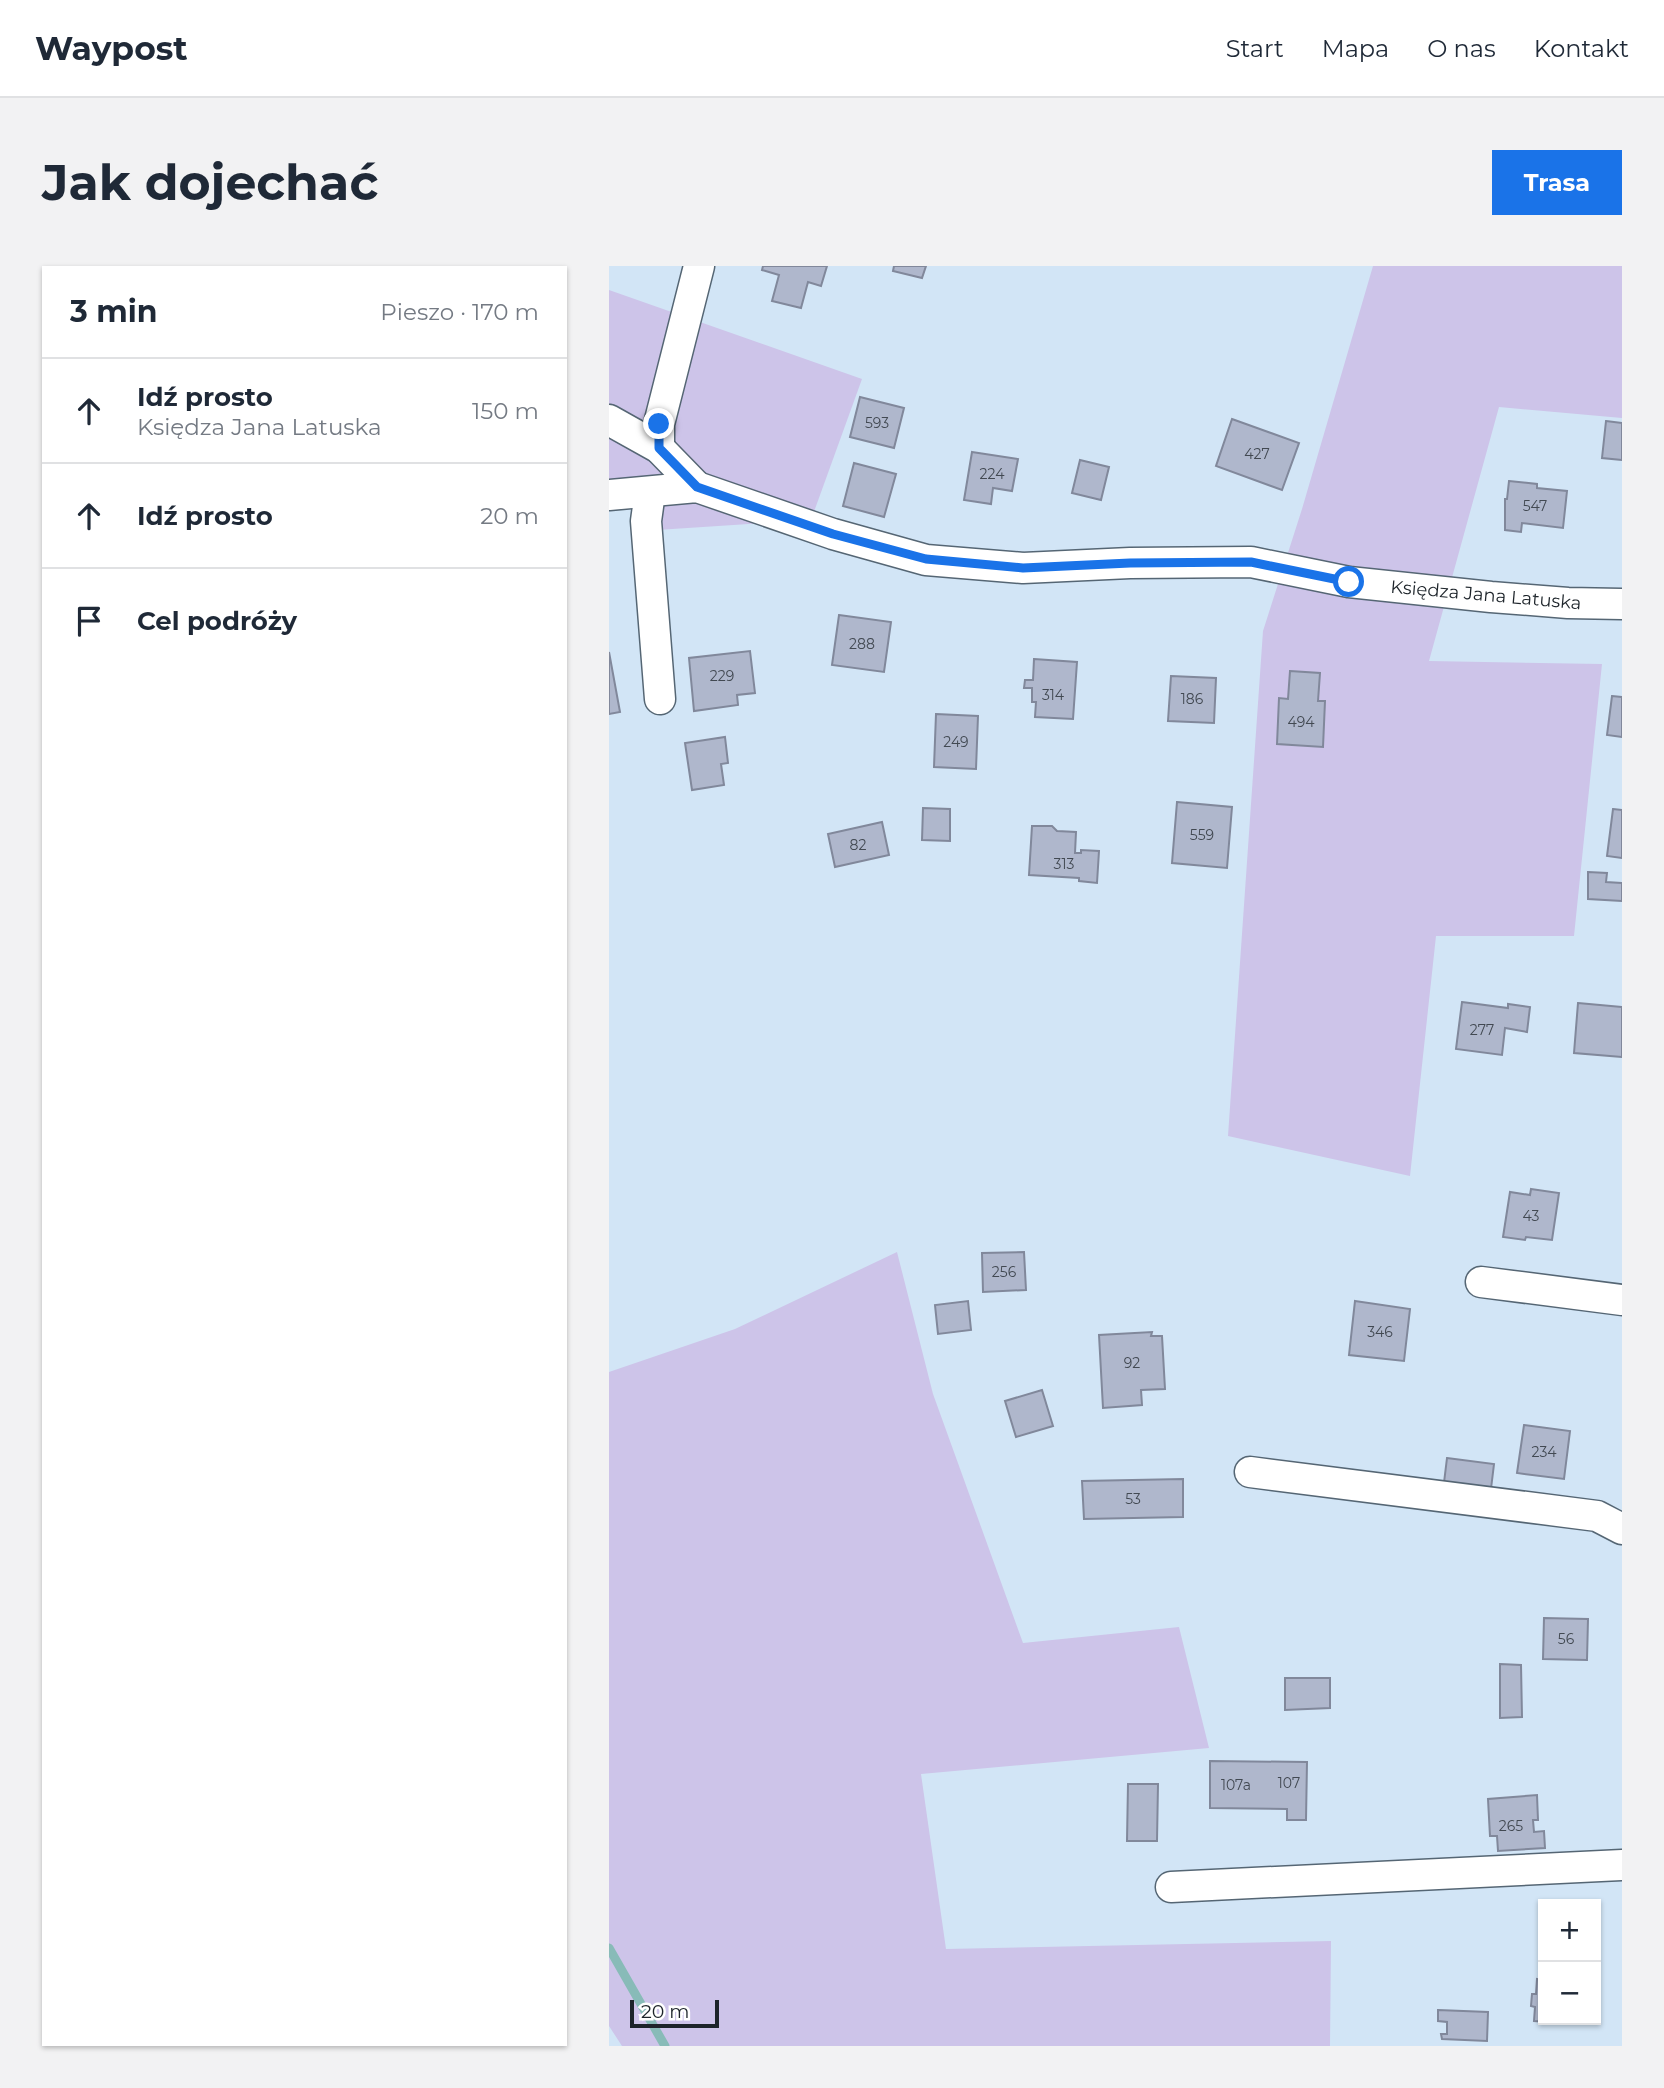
<!DOCTYPE html>
<html lang="pl">
<meta charset="utf-8">
<style>
:root{--surface:#fff;--page:#f2f2f3;--text:#1f2937;--muted:#747a83;--line:#e0e1e3;--accent:#1a73e8}
body{margin:0;font-family:Montserrat,sans-serif;background:var(--page);color:var(--text)}
.controls{position:absolute;right:21px;bottom:21px;display:grid;overflow:hidden;border-radius:0px;box-shadow:0 2px 5px #0004}
.controls button{width:63px;height:63px;display:grid;place-items:center;padding:0;border:0;border-bottom:2px solid var(--line);background:var(--surface);color:var(--text);font:35px sans-serif}
.scale{position:absolute;left:21px;bottom:18px;width:89px;box-sizing:border-box;padding-left:7px;border:4px solid #1d242a;border-top:0;font-size:19px;line-height:24px;white-space:nowrap;color:#1d242a;-webkit-text-stroke:5px #fff;paint-order:stroke}
.stop{position:absolute;width:21px;height:21px;margin:-16px;border:5px solid #1a73e8;border-radius:50%;background:#fff}
.stop.end{background:#1a73e8;border-color:#fff;box-shadow:0 2px 7px #0008}
.list{margin:0;padding:0;list-style:none}
h2{display:flex;justify-content:space-between;align-items:center;height:91px;margin:0;padding:0 28px;font-size:30px}
h2 small{font-size:23px;font-weight:400;color:var(--muted)}
.list li{display:grid;grid-template-columns:46px 1fr auto;gap:21px;align-items:center;box-sizing:border-box;height:105px;padding:0 28px;border-top:2px solid var(--line)}
.list b{display:block;font-size:26px;white-space:nowrap}
.list p{margin:0;font-size:23px;white-space:nowrap;color:var(--muted)}
.list em{font-size:23px;font-style:normal;color:var(--muted)}
.icon{flex:none;width:38px;height:38px;fill:none;stroke:currentColor;stroke-width:2;stroke-linecap:round;stroke-linejoin:round}
.map{position:relative;flex:none;width:1013px;height:1780px;overflow:hidden;border-radius:0px}
header{display:flex;align-items:center;gap:42px;box-sizing:border-box;height:98px;padding:0 35px;background:var(--surface);border-bottom:2px solid var(--line)}
header strong{font-size:33px}
nav{display:flex;gap:38px;margin-inline-start:auto;font-size:24px}
.intro{display:flex;align-items:center;justify-content:space-between;box-sizing:border-box;height:168px;padding:0 42px}
h1{margin:0;font-size:49px}
.button{padding:18px 32px;border-radius:0px;background:var(--accent);color:#fff;font-size:24px;font-weight:700}
main{display:flex;gap:42px;padding:0 42px}
aside{flex:1;background:var(--surface);border-radius:0px;box-shadow:0 2px 5px #0004}
.map>svg:first-child{display:block}
</style>
<header>
<strong>Waypost</strong>
<nav><a>Start</a><a>Mapa</a><a>O nas</a><a>Kontakt</a></nav>
</header>
<div class="intro"><h1>Jak dojechać</h1><a class="button">Trasa</a></div>
<main>
<aside>
<h2>3 min<small>Pieszo · 170 m</small></h2>
<ul class="list">
<li><svg class="icon" aria-label="ahead" viewBox="0 0 24 24"><path d="M12 20V5M6 11l6-6 6 6"/></svg><div><b>Idź prosto</b><p>Księdza Jana Latuska</p></div><em>150 m</em></li>
<li><svg class="icon" aria-label="ahead" viewBox="0 0 24 24"><path d="M12 20V5M6 11l6-6 6 6"/></svg><div><b>Idź prosto</b></div><em>20 m</em></li>
<li><svg class="icon" aria-label="arrive" viewBox="0 0 24 24"><path d="M6 21V4h12l-3 4 3 4H6"/></svg><div><b>Cel podróży</b></div></li>
</ul>
</aside>
<div class="map">
<svg width="1013" height="1780" viewBox="0 0 1013 1780">
<rect width="100%" height="100%" fill="#d2e5f6"/>
<!-- green -->
<g fill="#cdc4e9">
<polygon points="764,0 1013,0 1013,152 890,141 820,395 993,398 965,670 827,670 801,910 619,870 654,365 693,243"/>
<polygon points="0,24 253,113 202,254 48,264 0,219"/>
<polygon points="288,986 324,1128 414,1377 570,1361 600,1482 312,1508 337,1683 722,1675 721,1780 13,1780 0,1760 0,1106 126,1063"/>
</g>
<g fill="none" stroke-linecap="round" stroke-linejoin="round">
<!-- stream -->
<polyline stroke="#88bbb8" stroke-width="9" points="0,1682 56,1780"/>
</g>
<!-- building -->
<g fill="#afb7cc" stroke="#81889b" stroke-width="2">
<polygon points="154,0 218,0 212,20 199,16 192,42 163,35 170,9 153,4"/>
<polygon points="285,0 317,0 313,12 284,5"/>
<polygon points="251,131 295,142 285,182 241,171"/>
<polygon points="623,153 690,177 673,224 607,200"/>
<polygon points="997,155 1013,157 1013,194 993,192"/>
<polygon points="363,186 409,193 403,225 384,222 382,238 355,234"/>
<polygon points="471,194 500,201 492,234 463,227"/>
<polygon points="245,197 287,208 275,251 234,240"/>
<polygon points="900,215 928,218 928,222 958,225 954,262 913,257 912,266 896,264 896,233 898,233"/>
<polygon points="230,349 282,356 275,406 223,399"/>
<polygon points="141,385 146,427 128,429 129,439 85,445 80,392"/>
<polygon points="0,386 11,446 0,448"/>
<polygon points="425,393 468,396 464,453 426,451 427,436 423,436 423,422 415,422 416,414 424,414"/>
<polygon points="681,405 711,407 709,435 716,435 714,481 668,478 670,432 679,433"/>
<polygon points="562,410 607,412 605,457 559,455"/>
<polygon points="1003,430 1013,431 1013,471 998,469"/>
<polygon points="327,448 369,450 367,503 325,501"/>
<polygon points="116,471 119,497 112,498 115,519 83,524 76,477"/>
<polygon points="568,536 623,541 618,602 563,597"/>
<polygon points="314,542 341,543 341,575 313,574"/>
<polygon points="1004,543 1013,544 1013,592 998,590"/>
<polygon points="273,556 280,589 226,601 219,568"/>
<polygon points="423,560 443,560 448,565 467,566 466,587 472,587 472,584 490,585 488,617 470,615 470,612 420,609"/>
<polygon points="979,606 998,607 997,616 1013,617 1013,635 979,633"/>
<polygon points="853,736 899,742 899,738 921,741 918,766 896,762 893,789 847,783"/>
<polygon points="969,737 1013,741 1013,791 965,787"/>
<polygon points="922,923 950,927 943,974 917,971 916,974 894,971 901,926 921,929"/>
<polygon points="415,986 417,1024 374,1026 373,987"/>
<polygon points="359,1035 362,1064 329,1068 326,1039"/>
<polygon points="746,1035 801,1043 795,1095 740,1089"/>
<polygon points="543,1066 542,1070 553,1070 556,1123 532,1124 533,1139 494,1142 490,1069"/>
<polygon points="433,1124 444,1160 407,1171 396,1135"/>
<polygon points="915,1159 961,1165 955,1213 908,1207"/>
<polygon points="838,1192 885,1198 881,1231 834,1225"/>
<polygon points="574,1213 574,1251 475,1253 473,1215"/>
<polygon points="935,1352 979,1353 978,1394 934,1393"/>
<polygon points="891,1398 912,1399 913,1451 891,1452"/>
<polygon points="676,1412 721,1412 721,1442 676,1444"/>
<polygon points="601,1495 698,1496 697,1554 678,1554 678,1543 601,1542"/>
<polygon points="519,1518 549,1518 548,1575 518,1575"/>
<polygon points="928,1529 929,1554 924,1554 925,1566 935,1565 936,1582 889,1585 888,1570 881,1570 879,1533"/>
<polygon points="928,1713 934,1714 934,1754 976,1754 975,1758 925,1755 926,1741 922,1740 923,1728 927,1728"/>
<polygon points="829,1744 879,1746 878,1775 833,1773 832,1768 838,1768 838,1756 829,1755"/>
</g>
<g fill="none" stroke-linecap="round" stroke-linejoin="round">
<!-- minor casing -->
<g stroke="#556674" stroke-width="33">
<g id="minor">
<polyline points="0,154 50,182 88,221"/>
<polyline points="50,182 50,158 90,0"/>
<polyline points="41,226 37,255 51,433"/>
<polyline points="0,229 88,221 224,268 317,294 414,302 521,297 642,296 740,316 882,331 959,337 1013,338"/>
<polyline points="872,1016 1013,1034"/>
<polyline points="641,1206 988,1250 1013,1263"/>
<polyline points="562,1621 1013,1599"/>
</g>
</g>
<!-- minor -->
<use href="#minor" stroke="#fff" stroke-width="30"/>
</g>
<g fill="none" stroke-linecap="round" stroke-linejoin="round">
<!-- route -->
<polyline stroke="#1a73e8" stroke-width="9" points="50,158 50,182 88,221 224,268 317,293 414,302 521,297 642,296 740,316"/>
</g>
<g text-anchor="middle" dominant-baseline="central" stroke-width="5" stroke-linejoin="round" paint-order="stroke">
<!-- number labels -->
<g font-size="14" fill="#424952">
<text x="268" y="157">593</text>
<text x="648" y="188">427</text>
<text x="383" y="208">224</text>
<text x="926" y="240">547</text>
<text x="253" y="378">288</text>
<text x="113" y="410">229</text>
<text x="444" y="429">314</text>
<text x="583" y="433">186</text>
<text x="692" y="456">494</text>
<text x="347" y="476">249</text>
<text x="593" y="569">559</text>
<text x="249" y="579">82</text>
<text x="455" y="598">313</text>
<text x="873" y="764">277</text>
<text x="922" y="950">43</text>
<text x="395" y="1006">256</text>
<text x="771" y="1066">346</text>
<text x="523" y="1097">92</text>
<text x="935" y="1186">234</text>
<text x="524" y="1233">53</text>
<text x="957" y="1373">56</text>
<text x="680" y="1517">107</text>
<text x="627" y="1519">107a</text>
<text x="902" y="1560">265</text>
</g>
<!-- street labels -->
<g font-size="18" fill="#1d242a" stroke="#fff">
<text transform="translate(877 329) rotate(5)">Księdza Jana Latuska</text>
</g>
</g>
</svg>
<div class="controls">
<button>+</button>
<button>−</button>
</div>
<div class="scale">20 m</div>
<div class="stop" style="left:740px;top:316px"></div>
<div class="stop end" style="left:50px;top:158px"></div>
</div>
</main>
